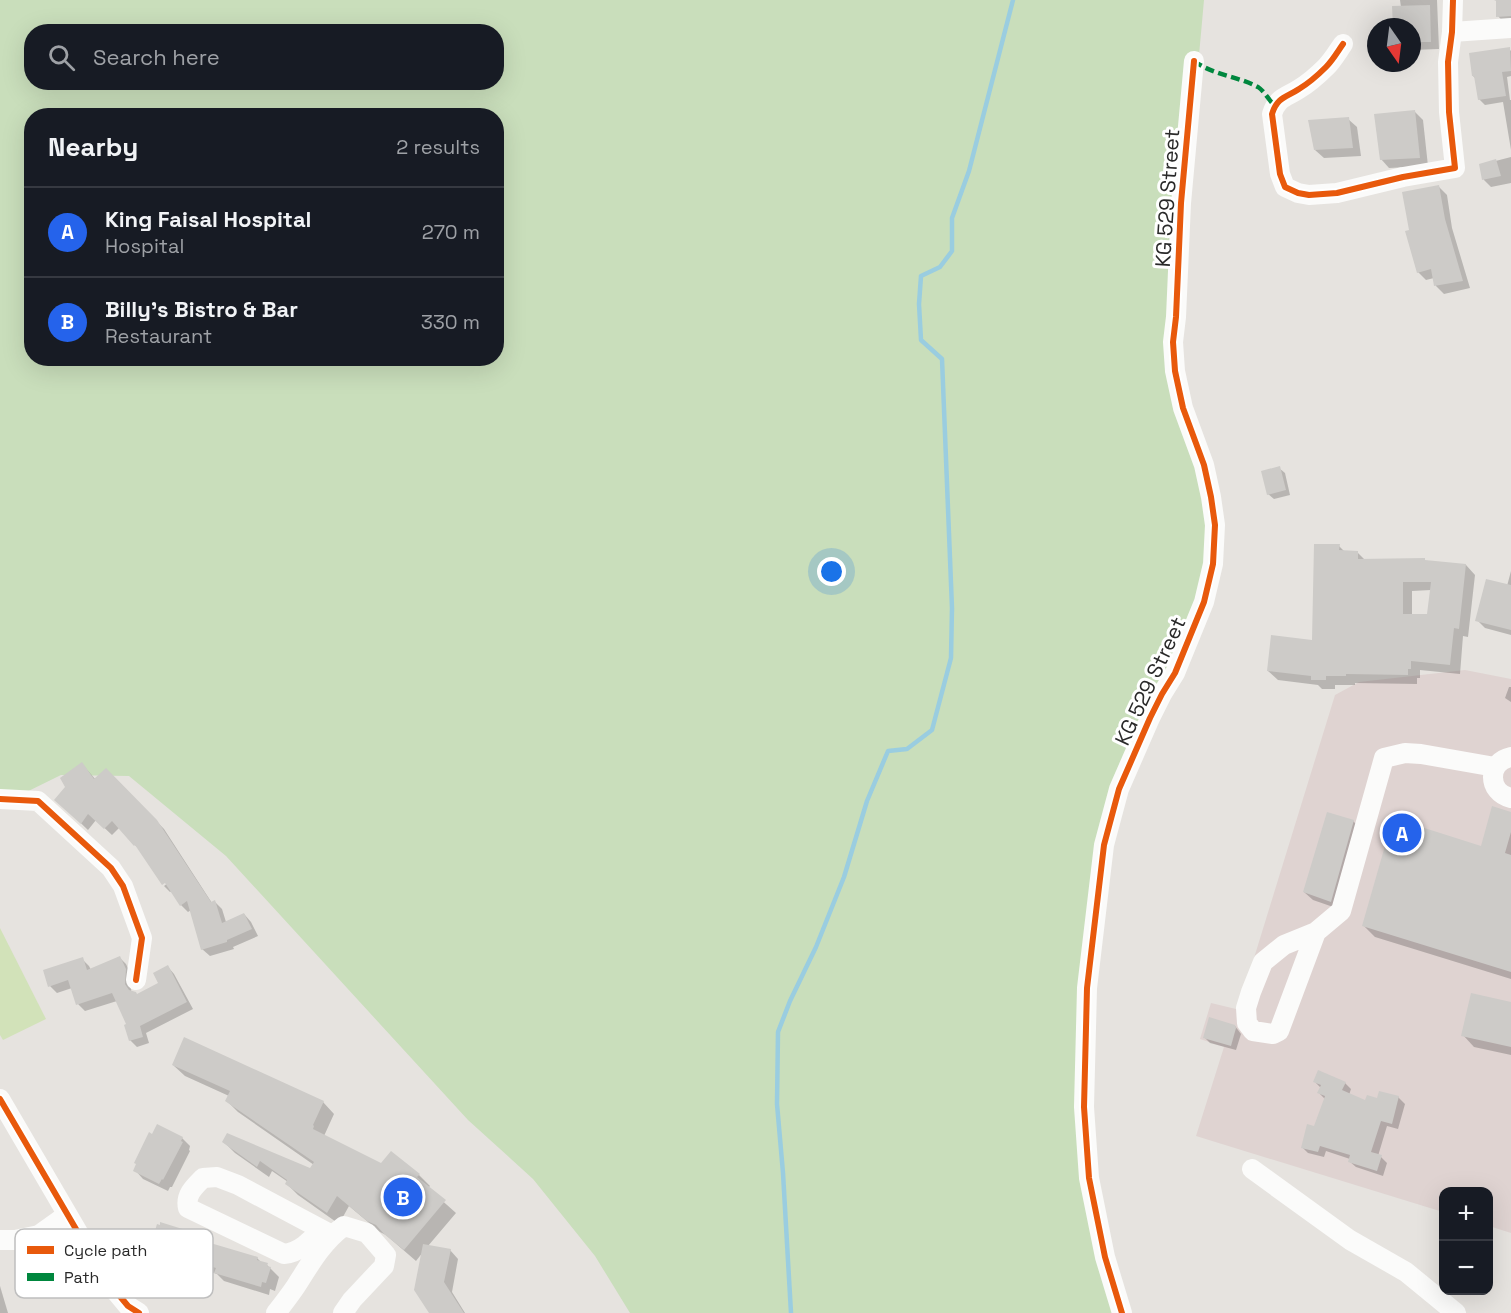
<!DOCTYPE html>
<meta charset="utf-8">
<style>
:root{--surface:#171b24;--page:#242831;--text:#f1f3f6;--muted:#9ea1a6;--line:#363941;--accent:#2563eb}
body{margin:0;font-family:"Space Grotesk",sans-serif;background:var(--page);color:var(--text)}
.controls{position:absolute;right:18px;bottom:18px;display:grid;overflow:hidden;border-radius:12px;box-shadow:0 6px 24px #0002}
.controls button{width:54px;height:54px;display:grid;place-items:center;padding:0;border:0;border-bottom:2px solid var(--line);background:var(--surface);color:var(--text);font:30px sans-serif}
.compass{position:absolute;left:1367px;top:18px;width:54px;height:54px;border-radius:50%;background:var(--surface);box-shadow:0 6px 24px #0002;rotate:166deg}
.you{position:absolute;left:832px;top:572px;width:21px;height:21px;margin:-15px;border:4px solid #fff;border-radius:50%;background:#1a73e8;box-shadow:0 0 0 9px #1a73e833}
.badge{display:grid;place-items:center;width:39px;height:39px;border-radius:50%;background:var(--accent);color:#fff;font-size:20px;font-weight:700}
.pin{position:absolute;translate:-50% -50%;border:3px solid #fff;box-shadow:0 2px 6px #0006}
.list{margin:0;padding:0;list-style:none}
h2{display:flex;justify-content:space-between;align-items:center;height:78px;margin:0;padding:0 24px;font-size:26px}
h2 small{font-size:20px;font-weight:400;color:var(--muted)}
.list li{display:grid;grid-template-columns:39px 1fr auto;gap:18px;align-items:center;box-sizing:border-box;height:90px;padding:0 24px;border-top:2px solid var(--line)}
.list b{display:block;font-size:22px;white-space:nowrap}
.list p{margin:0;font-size:20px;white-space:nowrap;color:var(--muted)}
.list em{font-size:20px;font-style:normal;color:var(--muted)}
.icon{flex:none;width:33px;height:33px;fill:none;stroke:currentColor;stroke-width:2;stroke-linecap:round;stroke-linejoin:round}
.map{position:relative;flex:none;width:1511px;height:1313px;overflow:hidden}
.search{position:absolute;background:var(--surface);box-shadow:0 6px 24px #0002;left:24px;top:24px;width:480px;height:66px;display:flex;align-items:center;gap:15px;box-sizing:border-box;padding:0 21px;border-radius:24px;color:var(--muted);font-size:22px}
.panel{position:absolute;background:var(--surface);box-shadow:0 6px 24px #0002;left:24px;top:108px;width:480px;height:258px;border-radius:24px}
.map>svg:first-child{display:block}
</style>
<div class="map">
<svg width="1511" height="1313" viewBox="0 0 1511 1313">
<rect width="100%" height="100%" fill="#e6e3df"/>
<!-- medical -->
<polygon fill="#dfd3d1" points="1465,670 1511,679 1511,1233 1489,1226 1488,1192 1444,1192 1443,1212 1196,1136 1224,1047 1200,1039 1211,1003 1236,1009 1250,971 1335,695 1359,682"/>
<!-- green -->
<path fill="#c9debb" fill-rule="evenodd" d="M0,0H1204L1184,221L1182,358L1212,537L1193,626L1124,788L1098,884L1079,1134L1115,1313H630L595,1256L533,1179L468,1120L226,856L129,776L61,775L0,805ZM32,32H496V82H32ZM32,116H496V358H32Z"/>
<!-- pitch -->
<polygon fill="#d2e2b9" points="0,928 46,1019 3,1040 0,1035"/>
<!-- shadow -->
<g fill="#0003" fill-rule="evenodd">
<polygon points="1400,0 1437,0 1439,49 1412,50 1412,27 1394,27 1401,7"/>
<polygon points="1494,0 1511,0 1511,25 1506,25 1498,16 1498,1"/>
<polygon points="1509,49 1511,51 1511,76 1507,77 1510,100 1511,100 1511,150 1503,102 1485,105 1479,99 1476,79 1473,76"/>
<polygon points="1415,112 1423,120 1428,166 1389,168 1381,159"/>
<polygon points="1348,119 1357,127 1361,156 1324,158 1315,150"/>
<polygon points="1511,157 1511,183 1491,187 1484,180 1480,165"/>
<polygon points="1439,187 1447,195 1452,228 1470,288 1444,294 1436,286 1434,278 1426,280 1418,272 1411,231"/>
<polygon points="1279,468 1285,473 1290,495 1274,499 1268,494"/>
<path d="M1339,546L1345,552H1357L1365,560L1466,565L1475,575L1468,637L1463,636L1460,674L1420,670V678H1417V684L1355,683V685H1335V689H1322L1318,685L1278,680L1268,671L1314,642ZM1431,590L1428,616L1412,615V591Z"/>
<polygon points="1511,571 1511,635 1485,628 1477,620 1507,586"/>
<polygon points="1509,687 1511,687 1511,702 1505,698"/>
<polygon points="82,764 96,780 106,770 164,829 212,903 215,902 222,909 226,922 244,914 251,922 258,936 233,947 234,949 210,956 202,949 191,910 188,912 181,905 172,891 170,892 164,886 172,880 135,845 120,827 112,835 96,820 88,830 64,807"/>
<polygon points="1511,813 1511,979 1375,937 1364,926 1482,848"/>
<polygon points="1353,821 1362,830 1339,909 1313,900 1304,892"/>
<polygon points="119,957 126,964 132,977 131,992 138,995 160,983 168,967 174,974 193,1009 146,1033 149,1043 137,1047 130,1040 128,1025 117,1001 85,1011 78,1004 72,988 57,993 50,986 82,959 89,966 91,970"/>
<polygon points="1511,1004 1511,1055 1474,1047 1463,1035"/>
<polygon points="1235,1026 1241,1034 1236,1050 1210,1043 1205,1038"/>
<polygon points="173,1065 323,1102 334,1114 324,1136 381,1165 419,1175 430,1186 428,1188 456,1213 428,1246 450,1250 458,1259 452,1292 465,1313 431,1313 423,1252 416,1261 386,1235 380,1232 349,1206 339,1224 298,1195 287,1184 288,1182 272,1171 269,1177 235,1153 224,1142 311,1170 314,1165 238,1112 227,1101 229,1096 185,1076"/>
<polygon points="1315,1082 1345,1083 1351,1089 1349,1095 1366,1102 1398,1097 1405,1104 1398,1129 1387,1126 1378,1156 1381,1157 1387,1163 1383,1176 1356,1167 1349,1161 1350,1159 1326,1151 1324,1157 1308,1153 1302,1147 1315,1128 1326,1100 1319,1093 1321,1088"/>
<polygon points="182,1138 190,1146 189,1150 190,1151 172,1187 170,1187 168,1191 143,1179 135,1170"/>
<polygon points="205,1238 212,1245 257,1258 262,1263 267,1265 279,1277 275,1291 270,1289 269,1295 224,1281 217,1274 164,1257 152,1244"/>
<polygon points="0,1286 8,1313 0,1313"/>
</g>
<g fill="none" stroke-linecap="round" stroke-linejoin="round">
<!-- stream -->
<polyline stroke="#9acde0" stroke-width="4.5" points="791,1313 783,1173 777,1104 778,1032 790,1001 816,947 844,877 867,801 888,751 907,749 932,730 951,658 952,608 942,359 921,340 919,304 921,276 940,267 952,251 952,218 969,171 1013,0"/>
</g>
<!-- building -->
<g fill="#cdcbc8" fill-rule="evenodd">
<polygon points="1496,0 1511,0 1511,16 1496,17"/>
<polygon points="1430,5 1431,42 1412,42 1412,27 1393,27 1392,6"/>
<polygon points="1510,47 1511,71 1502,72 1506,96 1478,100 1474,76 1472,76 1469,53"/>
<polygon points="1415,110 1420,158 1380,160 1374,114"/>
<polygon points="1349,117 1353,148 1314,150 1308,120"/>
<polygon points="1496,159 1501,176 1482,180 1479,164"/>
<polygon points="1439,185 1445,219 1463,281 1434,286 1431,269 1417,273 1405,231 1409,230 1402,192"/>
<polygon points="1280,466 1286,490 1267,495 1261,471"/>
<path d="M1314,544H1340L1339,550L1358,551V559L1425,558V560L1466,564L1459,629L1454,628L1450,665L1411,661V669H1408V675L1346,674V676H1326V680H1311V676L1267,671L1271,635L1312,640ZM1403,582H1431L1427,614H1403Z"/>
<polygon points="1486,579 1511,585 1511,630 1475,621"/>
<polygon points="82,762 94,779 106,768 157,820 211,902 215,900 222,923 244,913 252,929 227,940 227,942 201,950 187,901 180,906 165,883 162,885 135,845 134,846 112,821 104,829 88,814 81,824 54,800 65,787 60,778"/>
<polygon points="1492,806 1511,812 1511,832 1505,853 1511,855 1511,972 1362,926 1393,818 1481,846"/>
<polygon points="1327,812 1354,820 1331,902 1303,892"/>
<polygon points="120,956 126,969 125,984 129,990 136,992 137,994 158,983 153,973 168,965 187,1002 140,1026 143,1037 129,1041 124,1025 126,1024 112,993 76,1005 68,980 48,987 43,970 83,957 87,970"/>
<polygon points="1471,993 1511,1002 1511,1047 1461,1036"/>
<polygon points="1209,1017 1235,1025 1236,1028 1231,1046 1203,1038"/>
<polygon points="184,1037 324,1101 313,1125 314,1126 313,1129 381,1163 391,1151 420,1174 417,1177 446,1200 404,1250 384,1234 376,1225 367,1221 337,1196 327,1213 285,1184 287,1180 260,1161 257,1167 222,1142 227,1133 310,1168 314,1162 225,1101 230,1091 172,1065"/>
<polygon points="1318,1070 1346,1082 1342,1090 1365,1100 1367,1095 1377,1098 1379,1091 1399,1096 1392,1124 1381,1121 1371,1152 1382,1155 1377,1171 1348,1162 1350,1155 1320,1146 1318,1152 1301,1148 1307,1124 1314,1126 1325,1096 1317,1093 1321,1085 1313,1082"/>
<polygon points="157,1124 183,1137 181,1141 183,1142 163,1180 162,1179 159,1184 133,1171 136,1164 134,1163 149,1132 152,1134"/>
<polygon points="160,1222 205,1236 205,1239 208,1239 207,1242 258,1257 257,1260 268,1263 267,1266 271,1267 266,1283 262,1282 261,1287 214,1273 216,1268 154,1249 155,1246 151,1244 157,1224 160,1225"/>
<polygon points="423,1244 451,1249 444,1282 464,1313 429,1313 414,1290"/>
</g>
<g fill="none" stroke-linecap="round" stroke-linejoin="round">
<!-- minor -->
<g stroke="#fbfbfa" stroke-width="20">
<polyline points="1452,32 1511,28"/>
<path d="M1343,44C1338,51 1333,60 1326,67C1318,75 1309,83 1299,89C1287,97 1277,97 1272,114L1280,174L1285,187L1298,193L1309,195L1337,193L1403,177L1455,168L1449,112L1448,62L1452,32L1453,0"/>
<path d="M1511,757C1487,762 1487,792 1511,798"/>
<polyline points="0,799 38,801 111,868 123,886 142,938 136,980"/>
<polyline points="1316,932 1279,1031 1273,1034 1253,1031 1247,1023 1246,1008 1251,992 1263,962 1284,945 1316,932 1341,911 1384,758 1405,753 1421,754 1495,767"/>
<polyline points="0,1099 104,1277 128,1306 139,1313"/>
<polyline points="1252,1169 1350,1240 1406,1272 1456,1313"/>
<path d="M320,1229C312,1241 298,1253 284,1254L188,1208C185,1195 194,1187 203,1178L217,1177L238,1185L332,1235"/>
<polyline points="0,1240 15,1240 39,1235 67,1215"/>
<path d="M276,1313C283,1304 290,1295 296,1286C310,1264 323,1241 344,1226L367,1233L386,1255L384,1266L352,1300L343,1313"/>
<polyline points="1122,1313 1105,1257 1089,1178 1084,1107 1087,988 1104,845 1119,789 1150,718 1162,694 1175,673 1204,602 1213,564 1215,525 1211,497 1204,465 1183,408 1175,371 1173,342 1176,317 1181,203 1194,61"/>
</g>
<!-- quiet -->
<path stroke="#00873e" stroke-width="4.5" stroke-dasharray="9 4.5" stroke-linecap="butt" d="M1194,61C1213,75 1237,76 1258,87C1264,91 1269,100 1274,105"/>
<!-- cycleway casing -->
<g stroke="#fff" stroke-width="10">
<g id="cycleway">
<path d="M1343,44C1338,51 1333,60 1326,67C1318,75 1309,83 1299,89C1287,97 1277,97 1272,114L1280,174L1285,187L1298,193L1309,195L1337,193L1403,177L1455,168L1449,112L1448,62L1452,32L1453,0"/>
<polyline points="0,799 38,801 111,868 123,886 142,938 136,980"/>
<polyline points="0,1099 104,1277 128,1306 139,1313"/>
<polyline points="1122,1313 1105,1257 1089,1178 1084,1107 1087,988 1104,845 1119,789 1150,718 1162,694 1175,673 1204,602 1213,564 1215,525 1211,497 1204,465 1183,408 1175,371 1173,342 1176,317 1181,203 1194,61"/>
</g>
</g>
<!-- cycleway -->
<use href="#cycleway" stroke="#e8590c" stroke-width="6"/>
</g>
<g text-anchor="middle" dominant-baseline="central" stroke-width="6" stroke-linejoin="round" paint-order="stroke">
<!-- street labels -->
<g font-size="21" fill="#292929" stroke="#fff">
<text transform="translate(1167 198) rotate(-86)">KG 529 Street</text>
<text transform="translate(1150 681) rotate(-65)">KG 529 Street</text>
</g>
</g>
<!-- legend -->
<rect x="15" y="1229" width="198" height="69" rx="9" fill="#fff" stroke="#bfbfbf" stroke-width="1.5"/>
<rect x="27" y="1246" width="27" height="8" fill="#e8590c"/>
<rect x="27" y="1273" width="27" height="8" fill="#00873e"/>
<g font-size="16" fill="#292929">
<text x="64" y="1256">Cycle path</text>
<text x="64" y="1283">Path</text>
</g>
</svg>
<div class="controls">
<button>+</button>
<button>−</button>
</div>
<svg class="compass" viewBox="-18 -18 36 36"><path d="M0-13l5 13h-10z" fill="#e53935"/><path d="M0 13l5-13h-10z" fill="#9ea1a6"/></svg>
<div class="you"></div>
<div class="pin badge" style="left:1402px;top:833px">A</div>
<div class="pin badge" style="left:403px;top:1197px">B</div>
<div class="search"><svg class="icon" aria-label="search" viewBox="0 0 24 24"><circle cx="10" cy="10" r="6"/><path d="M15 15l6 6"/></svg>Search here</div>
<section class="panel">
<h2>Nearby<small>2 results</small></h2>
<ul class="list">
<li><span class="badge">A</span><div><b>King Faisal Hospital</b><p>Hospital</p></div><em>270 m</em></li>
<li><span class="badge">B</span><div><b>Billy's Bistro &amp; Bar</b><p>Restaurant</p></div><em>330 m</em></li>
</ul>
</section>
</div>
